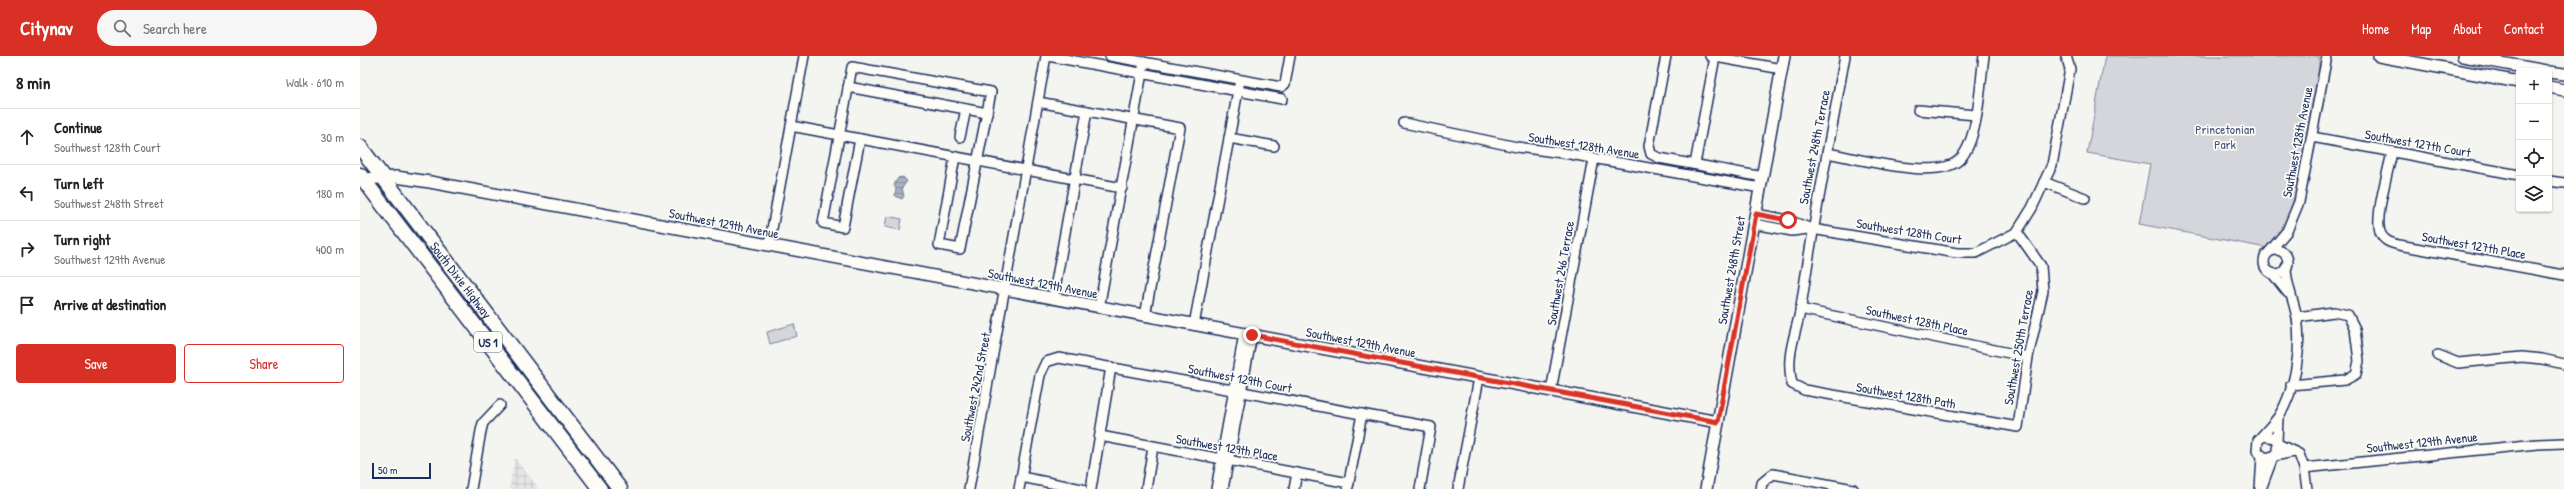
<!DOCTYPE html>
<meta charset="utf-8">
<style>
:root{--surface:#fff;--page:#f6f6f6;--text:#222;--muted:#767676;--line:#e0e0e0;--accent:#d93025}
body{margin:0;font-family:"Patrick Hand",sans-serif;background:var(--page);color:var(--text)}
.controls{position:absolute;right:12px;top:12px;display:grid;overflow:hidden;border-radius:4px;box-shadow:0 1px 3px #0004}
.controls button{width:36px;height:36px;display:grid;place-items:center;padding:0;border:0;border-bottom:1px solid var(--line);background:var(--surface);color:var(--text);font:20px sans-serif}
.scale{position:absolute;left:12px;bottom:10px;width:59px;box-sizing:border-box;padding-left:4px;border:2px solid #1b2f5e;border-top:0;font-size:11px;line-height:14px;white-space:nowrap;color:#1b2f5e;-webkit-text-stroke:3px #fdfcf7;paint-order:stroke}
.stop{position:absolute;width:12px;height:12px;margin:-9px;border:3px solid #d93025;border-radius:50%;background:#fff}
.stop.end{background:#d93025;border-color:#fff;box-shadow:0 1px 4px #0008}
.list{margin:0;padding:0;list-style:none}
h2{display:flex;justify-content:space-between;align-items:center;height:52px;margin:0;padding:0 16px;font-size:17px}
h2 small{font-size:13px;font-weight:400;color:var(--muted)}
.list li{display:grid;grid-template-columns:26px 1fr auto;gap:12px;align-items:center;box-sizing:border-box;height:56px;padding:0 16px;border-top:1px solid var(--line)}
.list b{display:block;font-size:15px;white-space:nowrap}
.list p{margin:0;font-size:13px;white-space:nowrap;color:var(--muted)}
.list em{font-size:13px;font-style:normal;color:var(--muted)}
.actions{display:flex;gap:8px;padding:12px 16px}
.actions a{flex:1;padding:9px 0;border:1px solid var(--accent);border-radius:4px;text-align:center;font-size:14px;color:var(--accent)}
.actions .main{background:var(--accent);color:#fff}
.icon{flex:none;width:22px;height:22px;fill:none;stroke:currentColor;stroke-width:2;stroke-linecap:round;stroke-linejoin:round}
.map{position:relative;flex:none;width:2204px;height:433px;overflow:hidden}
header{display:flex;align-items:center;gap:24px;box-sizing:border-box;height:56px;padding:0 20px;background:var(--accent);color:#fff}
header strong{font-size:19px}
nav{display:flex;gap:22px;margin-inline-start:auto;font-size:14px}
.search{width:280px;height:36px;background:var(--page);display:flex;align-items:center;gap:10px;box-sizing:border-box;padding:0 14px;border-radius:22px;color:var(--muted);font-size:15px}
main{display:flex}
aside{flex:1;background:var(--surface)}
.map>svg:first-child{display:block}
</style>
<header>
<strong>Citynav</strong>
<div class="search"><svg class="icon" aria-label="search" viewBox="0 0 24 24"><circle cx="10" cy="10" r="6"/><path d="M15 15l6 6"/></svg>Search here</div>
<nav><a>Home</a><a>Map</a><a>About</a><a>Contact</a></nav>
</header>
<main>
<aside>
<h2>8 min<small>Walk · 610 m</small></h2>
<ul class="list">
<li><svg class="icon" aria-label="ahead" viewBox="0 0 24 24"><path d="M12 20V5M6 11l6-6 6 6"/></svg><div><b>Continue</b><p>Southwest 128th Court</p></div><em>30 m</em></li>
<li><svg class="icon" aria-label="left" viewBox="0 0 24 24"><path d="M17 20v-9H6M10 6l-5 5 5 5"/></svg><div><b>Turn left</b><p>Southwest 248th Street</p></div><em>180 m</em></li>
<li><svg class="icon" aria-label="right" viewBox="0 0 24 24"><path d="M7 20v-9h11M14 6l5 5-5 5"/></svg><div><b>Turn right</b><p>Southwest 129th Avenue</p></div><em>400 m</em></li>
<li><svg class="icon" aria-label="arrive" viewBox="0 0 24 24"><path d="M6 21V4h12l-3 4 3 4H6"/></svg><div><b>Arrive at destination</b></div></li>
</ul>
<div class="actions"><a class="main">Save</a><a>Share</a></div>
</aside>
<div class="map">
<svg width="2204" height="433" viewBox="0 0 2204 433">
<defs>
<pattern id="industrial-grid" width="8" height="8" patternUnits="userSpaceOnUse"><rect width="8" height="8" fill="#e4e5e6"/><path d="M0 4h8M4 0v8" fill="none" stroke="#c3c5c8"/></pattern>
<pattern id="water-rules" width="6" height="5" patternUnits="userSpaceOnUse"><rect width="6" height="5" fill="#aab0bf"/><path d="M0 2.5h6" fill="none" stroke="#8a909e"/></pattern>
</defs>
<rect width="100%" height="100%" fill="#f4f4f1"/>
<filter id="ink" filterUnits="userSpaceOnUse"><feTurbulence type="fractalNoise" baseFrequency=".025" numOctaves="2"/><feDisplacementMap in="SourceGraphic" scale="8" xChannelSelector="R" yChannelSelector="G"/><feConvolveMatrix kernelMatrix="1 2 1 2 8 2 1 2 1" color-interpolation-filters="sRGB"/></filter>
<g filter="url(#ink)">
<!-- industrial -->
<polygon fill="url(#industrial-grid)" points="155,402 179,433 149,433"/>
<!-- green -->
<g fill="#d4d6db" stroke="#78829c">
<path d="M1745,0H1959V16C1951,61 1941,164 1907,192L1779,168L1790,108L1727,97Z"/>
<polygon points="527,160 542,163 540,174 525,171"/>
<polygon points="434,268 437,280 410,288 407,276"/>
</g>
<!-- water -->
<polygon fill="url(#water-rules)" stroke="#717c98" points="543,121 547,125 542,132 544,140 542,143 535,140 536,133 534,129 538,122"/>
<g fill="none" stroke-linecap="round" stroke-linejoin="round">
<!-- minor casing -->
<g stroke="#1b2f5e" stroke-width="12">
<g id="minor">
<polyline points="688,0 922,43"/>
<polyline points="750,0 921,31 925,28 930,0"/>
<polyline points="1306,0 1289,90 1291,98 1299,102 1403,121"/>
<polyline points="1350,0 1422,13"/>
<path d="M1485,0C1470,84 1453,167 1441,251C1436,279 1425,299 1432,328L1444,334L1658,371L1668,301L1683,235L1681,210L1657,176"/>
<polyline points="488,31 627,57"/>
<polyline points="678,46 820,72 785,260"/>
<polyline points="1558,54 1616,59"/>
<polyline points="1044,67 1157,91 1210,98 1401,132"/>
<polyline points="431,70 762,132"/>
<polyline points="600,81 606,53"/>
<polyline points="1952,81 2159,119"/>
<polyline points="869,82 914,90"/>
<polyline points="500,83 483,171 463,167 492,11 631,36 600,193 579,189 595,101"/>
<path d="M2032,96C2029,114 2013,163 2021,178C2024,185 2031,187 2039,189L2204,219"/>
<path d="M1467,97C1497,102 1579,126 1600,103C1619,83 1620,27 1624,0"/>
<polyline points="1335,108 1355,1"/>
<polyline points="2189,125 2204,127"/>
<polyline points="1684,126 1725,142"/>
<polyline points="1396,158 1428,164 1452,173 1597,197 1616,197 1657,176 1672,152 1692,109 1710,13 1706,0"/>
<polyline points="1394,168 1432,175 1448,173"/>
<polyline points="409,189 444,0"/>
<circle cx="1916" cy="206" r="12"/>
<polyline points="1910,195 1927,175 1939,146 1967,0"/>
<polyline points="1912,217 1928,237"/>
<polyline points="693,243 727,55"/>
<polyline points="739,252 784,6"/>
<polyline points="1440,253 1668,301"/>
<polyline points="834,269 880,24"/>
<polyline points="2078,299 2098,307 2162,301 2182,303 2204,308"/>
<polyline points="1931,329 1985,324 1996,318 1999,305 1995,273 1988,259 1974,256 1937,261"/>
<polyline points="1191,335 1234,103"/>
<polyline points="740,380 989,427"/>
<path d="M1901,381C1907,374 1914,367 1919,360C1935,335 1942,292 1937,262C1934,244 1926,230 1926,211"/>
<polyline points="1917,385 1918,362"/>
<polyline points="1918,388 1939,398 1944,412 2177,388 2204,387"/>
<polyline points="1916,399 1918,388 1915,382 1904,380 1898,384 1897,395 1905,402 1934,396"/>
<polyline points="1944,412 1947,433"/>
<polyline points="661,421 722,433"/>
<polyline points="988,431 1002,358"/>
<polyline points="111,433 121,375 123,367 140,349"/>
<polyline points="609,433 686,0"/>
<polyline points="659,433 680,319 686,306 699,302 1071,371 1060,433"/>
<polyline points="731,433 751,311"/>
<polyline points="786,433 793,391"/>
<polyline points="856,433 884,278"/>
<polyline points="863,433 892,279"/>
<polyline points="934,433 937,417"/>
<polyline points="1098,433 1119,322"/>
<polyline points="1401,433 1402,427 1413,418 1493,433"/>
<polyline points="1900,433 1902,401"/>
<polyline points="1901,433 1913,401"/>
</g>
</g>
<!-- tertiary casing -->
<g stroke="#1b2f5e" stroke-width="14">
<g id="tertiary">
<polyline points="2019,0 2159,26"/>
<polyline points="2103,0 2186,15"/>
<polyline points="2189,16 2204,18"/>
<polyline points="2189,31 2204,34"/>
<polyline points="3,123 36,121 70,126 1358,366"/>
<polyline points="1346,433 1424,0"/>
</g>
</g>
<!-- trunk casing -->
<g stroke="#1b2f5e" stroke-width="17">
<g id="trunk">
<path id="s1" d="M0,91L260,433"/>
<polyline points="0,119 240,433"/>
</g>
</g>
<!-- minor -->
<use href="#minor" stroke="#fdfcf7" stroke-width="9"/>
<!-- tertiary -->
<use href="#tertiary" stroke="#fdfcf7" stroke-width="11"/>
<!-- trunk -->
<use href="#trunk" stroke="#fdfcf7" stroke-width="14"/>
</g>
</g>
<g fill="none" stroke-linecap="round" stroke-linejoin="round" filter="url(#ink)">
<!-- route -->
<polyline stroke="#d93025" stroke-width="5" points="892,279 1358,366 1396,158 1428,164"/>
</g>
<g text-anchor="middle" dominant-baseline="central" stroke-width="3.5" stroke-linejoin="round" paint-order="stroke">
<!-- shield labels -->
<rect fill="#fdfcf7" stroke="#5f6c8c" stroke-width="1" x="114" y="276" width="28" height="20" rx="3"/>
<g font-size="12" font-weight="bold" fill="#1b2f5e">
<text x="128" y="286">US 1</text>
</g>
<!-- park labels -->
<g font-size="13" fill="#49597d" stroke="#fdfcf7">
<text x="1865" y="73">Princetonian<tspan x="1865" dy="15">Park</tspan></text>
</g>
<!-- street labels -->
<g font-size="13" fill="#1b2f5e" stroke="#fdfcf7">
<text transform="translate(1937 86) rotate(-79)">Southwest 128th Avenue</text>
<text transform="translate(2058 87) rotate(10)">Southwest 127th Court</text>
<text transform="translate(1224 89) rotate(9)">Southwest 128th Avenue</text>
<text transform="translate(1454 91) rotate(-79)">Southwest 248th Terrace</text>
<text transform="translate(364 167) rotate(11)">Southwest 129th Avenue</text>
<text transform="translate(1549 175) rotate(9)">Southwest 128th Court</text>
<text transform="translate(2114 189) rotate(10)">Southwest 127th Place</text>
<text transform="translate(1371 214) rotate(-80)">Southwest 248th Street</text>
<text transform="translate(1200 217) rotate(-80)">Southwest 246 Terrace</text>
<text stroke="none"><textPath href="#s1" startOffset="167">South Dixie Highway</textPath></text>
<text transform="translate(683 227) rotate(11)">Southwest 129th Avenue</text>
<text transform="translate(1557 264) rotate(12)">Southwest 128th Place</text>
<text transform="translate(1001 286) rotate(11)">Southwest 129th Avenue</text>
<text transform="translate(1658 291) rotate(-80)">Southwest 250th Terrace</text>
<text transform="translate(880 322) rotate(11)">Southwest 129th Court</text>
<text transform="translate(615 331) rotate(-79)">Southwest 242nd Street</text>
<text transform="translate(1546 339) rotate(10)">Southwest 128th Path</text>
<text transform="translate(2062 386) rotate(-6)">Southwest 129th Avenue</text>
<text transform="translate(867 391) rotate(10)">Southwest 129th Place</text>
</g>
</g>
</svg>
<div class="controls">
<button>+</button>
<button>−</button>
<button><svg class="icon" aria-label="locate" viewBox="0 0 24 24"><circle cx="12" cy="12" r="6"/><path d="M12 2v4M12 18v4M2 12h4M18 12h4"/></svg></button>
<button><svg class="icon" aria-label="layers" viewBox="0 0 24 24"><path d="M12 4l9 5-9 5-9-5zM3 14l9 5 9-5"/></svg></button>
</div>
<div class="scale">50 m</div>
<div class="stop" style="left:1428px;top:164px"></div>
<div class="stop end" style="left:892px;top:279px"></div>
</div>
</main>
